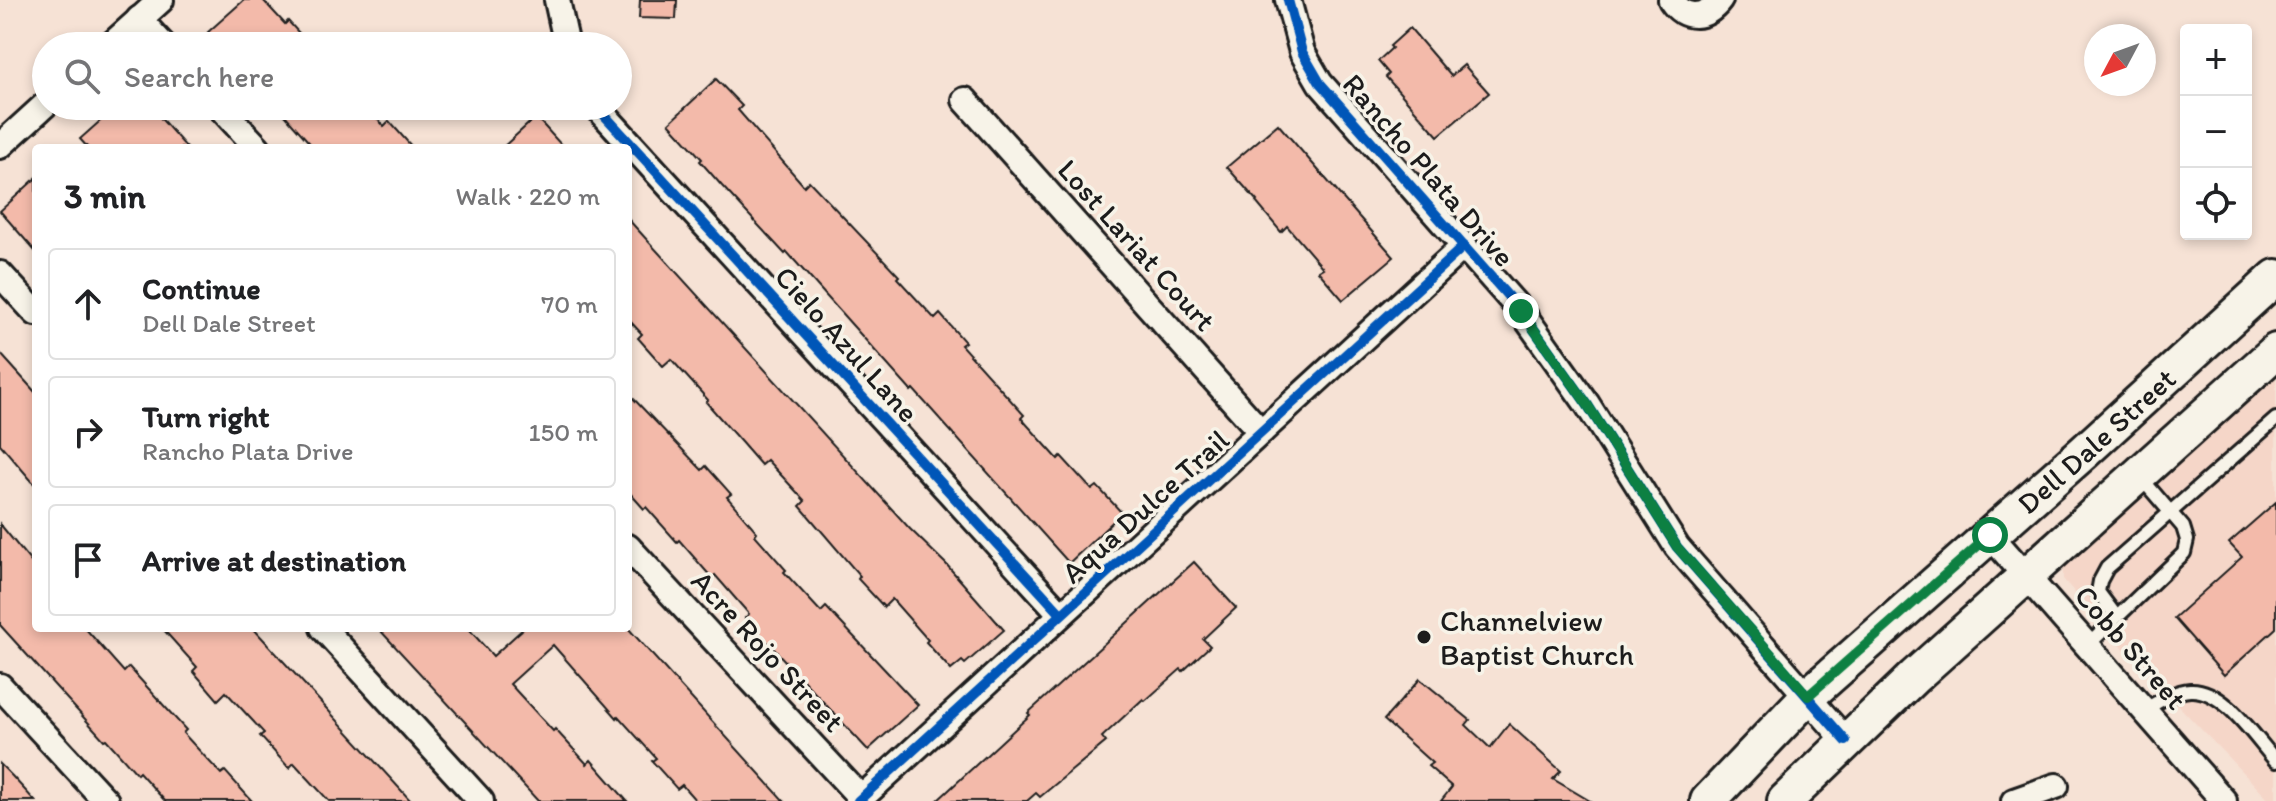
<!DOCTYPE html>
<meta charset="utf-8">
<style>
:root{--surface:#fff;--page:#f6f6f6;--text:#202124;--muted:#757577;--line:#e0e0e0}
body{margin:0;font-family:Itim,sans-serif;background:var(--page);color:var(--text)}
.controls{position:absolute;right:24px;top:24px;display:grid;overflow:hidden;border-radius:8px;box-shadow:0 4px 12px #0003}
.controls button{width:72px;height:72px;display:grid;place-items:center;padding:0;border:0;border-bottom:2px solid var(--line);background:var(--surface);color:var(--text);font:40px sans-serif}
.compass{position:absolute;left:2084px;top:24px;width:72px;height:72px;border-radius:50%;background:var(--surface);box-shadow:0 4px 12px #0003;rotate:229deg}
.stop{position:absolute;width:24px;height:24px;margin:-18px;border:6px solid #0b8043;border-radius:50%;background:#fff}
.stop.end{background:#0b8043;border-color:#fff;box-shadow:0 2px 8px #0008}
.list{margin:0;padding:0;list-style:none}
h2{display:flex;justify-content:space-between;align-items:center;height:104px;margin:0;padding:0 32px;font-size:34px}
h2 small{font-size:26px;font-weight:400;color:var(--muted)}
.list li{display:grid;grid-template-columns:52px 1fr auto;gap:24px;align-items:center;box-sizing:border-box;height:112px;margin:0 16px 16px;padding:0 16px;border:2px solid var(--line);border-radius:8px}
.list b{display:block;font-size:30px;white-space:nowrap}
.list p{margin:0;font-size:26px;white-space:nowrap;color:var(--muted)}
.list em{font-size:26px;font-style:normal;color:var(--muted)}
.icon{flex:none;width:44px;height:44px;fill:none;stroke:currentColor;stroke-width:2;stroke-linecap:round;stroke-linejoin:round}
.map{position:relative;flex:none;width:2276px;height:801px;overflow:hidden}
.search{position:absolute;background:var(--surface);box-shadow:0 4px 12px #0003;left:32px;top:32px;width:600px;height:88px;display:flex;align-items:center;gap:20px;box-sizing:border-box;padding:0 28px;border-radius:44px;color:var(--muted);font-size:30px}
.panel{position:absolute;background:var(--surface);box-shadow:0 4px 12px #0003;left:32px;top:144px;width:600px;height:488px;border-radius:8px}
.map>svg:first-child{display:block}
</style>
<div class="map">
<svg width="2276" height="801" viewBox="0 0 2276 801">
<rect width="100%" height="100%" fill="#f6e2d5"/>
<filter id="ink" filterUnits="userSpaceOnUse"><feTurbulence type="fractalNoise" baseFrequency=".0125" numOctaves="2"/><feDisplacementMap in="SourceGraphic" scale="16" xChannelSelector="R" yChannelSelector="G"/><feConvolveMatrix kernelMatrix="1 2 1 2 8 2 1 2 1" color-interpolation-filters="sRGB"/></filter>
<g filter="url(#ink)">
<!-- built -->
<polygon fill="#f5d6c8" points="2276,376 2276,801 2270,801 2127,652 2063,579 2063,566"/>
<!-- building -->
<g fill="#f3baaa" stroke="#1c1c1c" stroke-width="2">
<polygon points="244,0 263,0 285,24 288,21 311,46 221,46 208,32"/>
<polygon points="640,0 677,0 676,19 639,18"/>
<polygon points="1410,28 1451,76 1464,65 1489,93 1438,136 1386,77 1389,74 1378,61 1392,48 1390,46"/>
<polygon points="716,79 742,106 738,110 804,186 809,181 899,276 897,278 935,319 940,314 965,342 961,345 1024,415 1021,418 1058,459 1061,456 1092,490 1097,486 1122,513 1069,563 913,389 911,391 787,252 785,254 722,186 700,161 702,159 669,123"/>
<polygon points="117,106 150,106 187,148 88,148 80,139"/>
<polygon points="277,106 366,106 384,126 389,121 413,148 314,148"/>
<polygon points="536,117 564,148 502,148"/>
<polygon points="1278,124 1394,257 1343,300 1318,271 1323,268 1287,226 1281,232 1256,202 1257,201 1227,167"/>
<polygon points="36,178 36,252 0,211"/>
<polygon points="628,219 910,529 946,564 1004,630 965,664 962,661 951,670 926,642 928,640 892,599 884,607 858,579 860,576 800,506 805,501 767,460 761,465 706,402 708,400 671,359 663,366 638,338 642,334 628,319"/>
<polygon points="0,353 36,393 36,486 0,444"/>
<polygon points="628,393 702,470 706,466 731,494 727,497 757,532 755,535 786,570 784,572 821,612 826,607 918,705 868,750 745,618 749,614 715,575 712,578 679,540 677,542 646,507 644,509 628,491"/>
<polygon points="2276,502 2276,628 2224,675 2174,618 2242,557 2229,543"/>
<polygon points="0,524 36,568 36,628 85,628 124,672 129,667 186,730 183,733 221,774 225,771 252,801 165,801 139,772 137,774 106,739 104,740 0,625"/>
<polygon points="1194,562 1236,608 1203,639 1210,646 1183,671 1181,669 1145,701 1143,699 1102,737 1106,742 1040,797 1036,793 1027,801 937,801 1030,715 1028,713"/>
<polygon points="162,628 253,628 411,801 329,801 294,763 289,768 260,736 264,733 226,692 218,700 193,671 197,667"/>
<polygon points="378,628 468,628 493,656 524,628 628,628 784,801 696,801 682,785 677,789 652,761 656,758 618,716 617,718 553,645 510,684 553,731 555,729 587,764 591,760 627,801 538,801"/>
<polygon points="1420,679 1470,720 1466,725 1490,748 1509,724 1561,771 1553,779 1590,801 1441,801 1452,787 1428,766 1432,763 1384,720"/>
<polygon points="0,764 12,776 35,801 0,801"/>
</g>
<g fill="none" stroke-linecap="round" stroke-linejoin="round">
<!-- lane casing -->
<g stroke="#1c1c1c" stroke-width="18">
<g id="lane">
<polyline points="2116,616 2098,592 2100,581 2107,568 2276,419"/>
<polyline points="2087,646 2184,553 2187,540 2183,527 2141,478"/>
<path d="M2144,710C2158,702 2174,691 2190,690C2224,688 2255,738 2276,761"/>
</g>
</g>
<!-- street casing -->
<g stroke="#1c1c1c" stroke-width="30">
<g id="street">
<polyline points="557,0 567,46"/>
<polyline points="1288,0 1302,52 1320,83 1521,311 1587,404 1677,547 1846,741"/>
<path d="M1671,0C1685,21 1706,19 1720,0"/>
<polyline points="139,19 164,46"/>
<polyline points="110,46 161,0"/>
<polyline points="965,100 1261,432"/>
<polyline points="219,106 258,148"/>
<polyline points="596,106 1061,614"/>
<polyline points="0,146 46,104"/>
<polyline points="0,274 36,313"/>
<polyline points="1990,535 2224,801"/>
<polyline points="628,547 861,798"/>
<polyline points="323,628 481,801"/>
<polyline points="0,686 106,801"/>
<polyline points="858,801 1464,246"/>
<polyline points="2014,801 2056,786"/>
</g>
</g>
<!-- secondary casing -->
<g stroke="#1c1c1c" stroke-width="40">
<g id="secondary">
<path id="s1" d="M1708,801L1808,696L2083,453L2276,277"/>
<polyline points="1785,801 1915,676 2276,351"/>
</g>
</g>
<!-- lane -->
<use href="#lane" stroke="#f7f3e8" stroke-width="12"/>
<!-- street -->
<use href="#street" stroke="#f7f3e8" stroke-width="24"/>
<!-- secondary -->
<use href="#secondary" stroke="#f7f3e8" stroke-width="34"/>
<!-- cycleway casing -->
<g stroke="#f7f3e8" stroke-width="15">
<g id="cycleway">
<polyline points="1288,0 1302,52 1320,83 1521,311 1587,404 1677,547 1846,741"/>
<polyline points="596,106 1061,614"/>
<polyline points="858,801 1464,246"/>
</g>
</g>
<!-- cycleway -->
<use href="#cycleway" stroke="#0057b8" stroke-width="10"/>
</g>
</g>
<g fill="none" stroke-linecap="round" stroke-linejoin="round" filter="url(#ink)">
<!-- route -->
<polyline stroke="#0b8043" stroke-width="10" points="1521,311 1587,404 1677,547 1808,696 1990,535"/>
</g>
<!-- markers -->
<circle fill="#1c1c1c" stroke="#f7f3e8" stroke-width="3" cx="1424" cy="637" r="8"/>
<g text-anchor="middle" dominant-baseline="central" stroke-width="7" stroke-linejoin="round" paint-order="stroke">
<!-- street labels -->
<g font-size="30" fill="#1c1c1c" stroke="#f7f3e8">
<text transform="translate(1429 170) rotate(49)">Rancho Plata Drive</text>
<text transform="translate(1137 245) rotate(48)">Lost Lariat Court</text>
<text transform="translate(847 344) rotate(48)">Cielo Azul Lane</text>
<text stroke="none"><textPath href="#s1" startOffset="530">Dell Dale Street</textPath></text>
<text transform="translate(1145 506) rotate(-42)">Aqua Dulce Trail</text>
<text transform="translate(2131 647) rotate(49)">Cobb Street</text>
<text transform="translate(768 651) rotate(47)">Acre Rojo Street</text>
</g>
<!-- poi labels -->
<g font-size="30" fill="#1c1c1c" stroke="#f7f3e8" text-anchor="start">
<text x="1440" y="620">Channelview<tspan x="1440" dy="34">Baptist Church</tspan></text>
</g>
</g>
</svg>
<div class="controls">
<button>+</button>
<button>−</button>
<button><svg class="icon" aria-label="locate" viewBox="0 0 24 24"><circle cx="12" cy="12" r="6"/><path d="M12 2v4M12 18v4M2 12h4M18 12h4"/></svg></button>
</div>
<svg class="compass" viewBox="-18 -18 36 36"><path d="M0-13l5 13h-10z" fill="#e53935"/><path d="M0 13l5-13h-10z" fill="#757577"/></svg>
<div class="stop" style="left:1990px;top:535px"></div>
<div class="stop end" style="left:1521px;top:311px"></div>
<div class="search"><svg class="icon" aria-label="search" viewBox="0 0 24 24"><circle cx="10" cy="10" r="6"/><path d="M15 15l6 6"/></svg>Search here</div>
<section class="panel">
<h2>3 min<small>Walk · 220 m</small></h2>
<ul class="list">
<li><svg class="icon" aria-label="ahead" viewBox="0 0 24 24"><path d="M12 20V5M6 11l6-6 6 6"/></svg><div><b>Continue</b><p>Dell Dale Street</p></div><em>70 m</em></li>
<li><svg class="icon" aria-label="right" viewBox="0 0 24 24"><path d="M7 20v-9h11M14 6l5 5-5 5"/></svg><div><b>Turn right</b><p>Rancho Plata Drive</p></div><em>150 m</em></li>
<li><svg class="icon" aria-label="arrive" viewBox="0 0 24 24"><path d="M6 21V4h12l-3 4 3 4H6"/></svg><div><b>Arrive at destination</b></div></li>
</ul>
</section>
</div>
